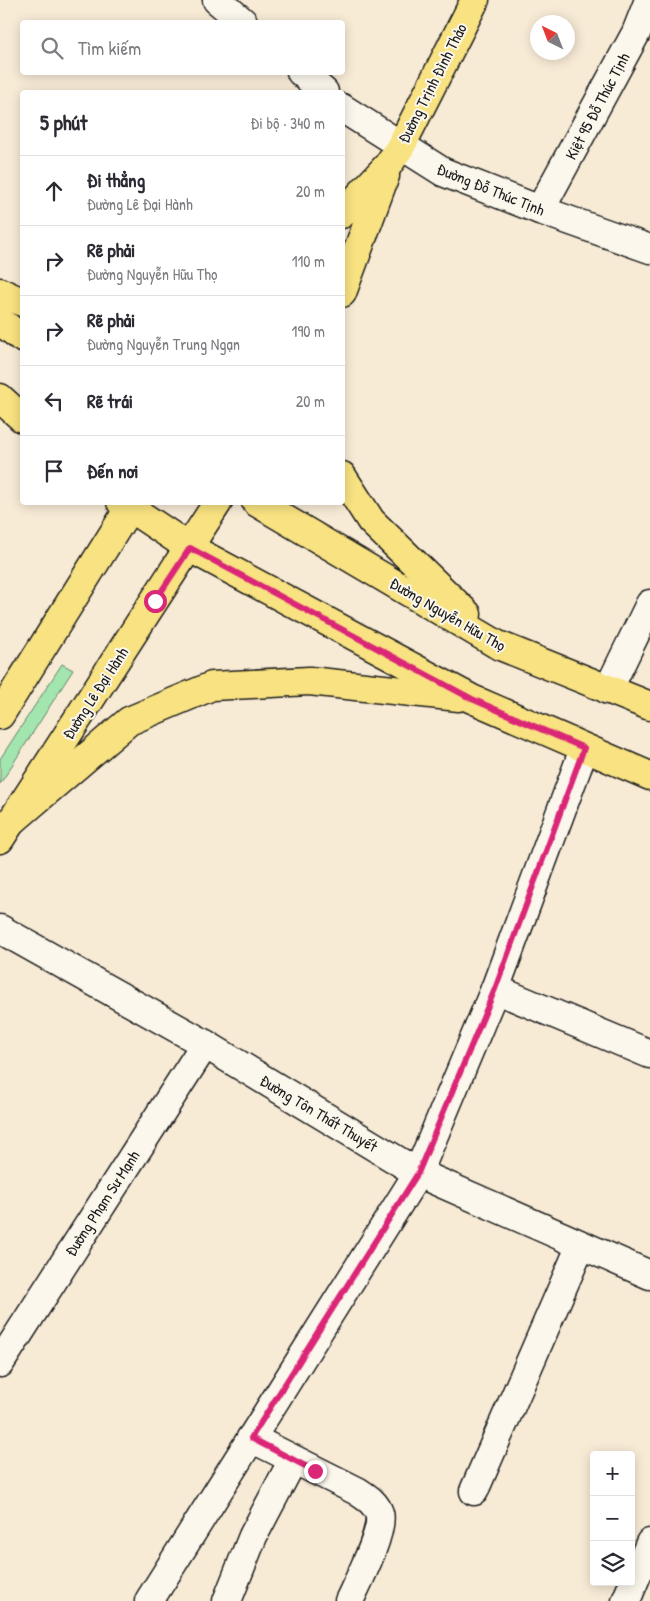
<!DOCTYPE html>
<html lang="vi">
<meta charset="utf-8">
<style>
:root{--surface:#fff;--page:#f7f7f7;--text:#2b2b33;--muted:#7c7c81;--line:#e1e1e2}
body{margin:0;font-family:"Patrick Hand",sans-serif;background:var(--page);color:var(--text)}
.controls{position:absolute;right:15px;bottom:15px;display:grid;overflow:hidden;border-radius:5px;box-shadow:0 2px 12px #0003}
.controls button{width:45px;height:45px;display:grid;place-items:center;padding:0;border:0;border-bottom:1px solid var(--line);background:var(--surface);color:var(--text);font:25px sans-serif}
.compass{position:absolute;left:530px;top:15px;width:45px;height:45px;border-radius:50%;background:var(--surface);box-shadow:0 2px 12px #0003;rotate:318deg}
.stop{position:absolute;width:15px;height:15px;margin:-11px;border:4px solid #db2777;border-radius:50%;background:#fff}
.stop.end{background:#db2777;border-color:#fff;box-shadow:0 1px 5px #0008}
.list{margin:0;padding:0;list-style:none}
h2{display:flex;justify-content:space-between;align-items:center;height:65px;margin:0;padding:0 20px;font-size:21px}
h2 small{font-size:16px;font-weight:400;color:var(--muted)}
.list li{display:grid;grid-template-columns:32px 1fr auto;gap:15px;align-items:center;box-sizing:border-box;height:70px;padding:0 20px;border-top:1px solid var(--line)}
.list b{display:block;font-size:19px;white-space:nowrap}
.list p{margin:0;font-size:16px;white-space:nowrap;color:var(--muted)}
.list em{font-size:16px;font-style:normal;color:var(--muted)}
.icon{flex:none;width:28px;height:28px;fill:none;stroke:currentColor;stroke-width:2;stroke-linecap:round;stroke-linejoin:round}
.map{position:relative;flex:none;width:650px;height:1601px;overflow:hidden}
.search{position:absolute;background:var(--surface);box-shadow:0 2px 12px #0003;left:20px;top:20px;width:325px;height:55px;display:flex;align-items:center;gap:12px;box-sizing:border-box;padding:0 18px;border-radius:5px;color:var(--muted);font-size:19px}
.panel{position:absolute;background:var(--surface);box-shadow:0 2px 12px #0003;left:20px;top:90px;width:325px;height:415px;border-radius:5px}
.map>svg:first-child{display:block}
</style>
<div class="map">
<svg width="650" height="1601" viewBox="0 0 650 1601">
<rect width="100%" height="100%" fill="#f8ebd6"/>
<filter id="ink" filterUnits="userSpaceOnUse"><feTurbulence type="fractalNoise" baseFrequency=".02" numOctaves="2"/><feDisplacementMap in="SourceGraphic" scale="10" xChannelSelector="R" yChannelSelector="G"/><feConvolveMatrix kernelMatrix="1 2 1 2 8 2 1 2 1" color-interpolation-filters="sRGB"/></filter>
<g filter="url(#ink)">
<!-- green -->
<polygon fill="#a3e5af" stroke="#608066" points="62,664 73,670 0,784 0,759"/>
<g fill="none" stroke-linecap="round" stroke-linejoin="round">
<!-- minor casing -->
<g stroke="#1c1c1c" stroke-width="31">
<g id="minor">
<polyline points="217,0 243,22"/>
<polyline points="301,72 324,92"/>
<polyline points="342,108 443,172 540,210 650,249"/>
<polyline points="540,210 636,33 649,0"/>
<polyline points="608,690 650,604"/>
<polyline points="0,929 205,1044 418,1173 650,1275"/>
<polyline points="495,989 650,1054"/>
<polyline points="0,1363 205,1044"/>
<path d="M251,1438L357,1491C366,1497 375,1502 379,1513C385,1529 357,1584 349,1601"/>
<polyline points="474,1491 581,1245"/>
<polyline points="149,1601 418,1173 495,989 584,749"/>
<polyline points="227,1601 253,1536 293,1460"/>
<polyline points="626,1601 650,1543"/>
</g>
</g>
<!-- major casing -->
<g stroke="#1c1c1c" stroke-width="31">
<g id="major">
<polyline points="342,214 388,165 401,146 475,0"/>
<polyline points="0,292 22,302"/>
<polyline points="342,293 385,176"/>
<polyline points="0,321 22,338"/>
<polyline points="0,398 22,418"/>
<polyline points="342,476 371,521 467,614"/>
<polyline points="121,502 190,548 472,699 650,776"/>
<polyline points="256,502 498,645 650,706"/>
<polyline points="0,715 133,502"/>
<polyline points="11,822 129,721 212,686 309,681 459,697"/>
<polyline points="0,839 218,502"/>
</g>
</g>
<!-- minor -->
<use href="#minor" stroke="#fbf7ec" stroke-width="28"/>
<!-- major -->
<use href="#major" stroke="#f8e281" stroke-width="28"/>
</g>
</g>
<g fill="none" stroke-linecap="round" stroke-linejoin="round" filter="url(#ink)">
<!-- route -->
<polyline stroke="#db2777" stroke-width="6" points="155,601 190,548 472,699 584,748 495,989 418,1173 251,1438 315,1471"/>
</g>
<g text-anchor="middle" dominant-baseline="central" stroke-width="4" stroke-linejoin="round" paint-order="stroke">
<!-- street labels -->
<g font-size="16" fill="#1c1c1c" stroke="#fbf7ec">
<text transform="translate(432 83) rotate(-63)">Đường Trịnh Đình Thảo</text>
<text transform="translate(597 106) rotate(-62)">Kiệt 95 Đỗ Thúc Tịnh</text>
<text transform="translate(491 189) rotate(22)">Đường Đỗ Thúc Tịnh</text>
<text transform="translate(448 614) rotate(30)">Đường Nguyễn Hữu Thọ</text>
<text transform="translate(95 693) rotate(-57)">Đường Lê Đại Hành</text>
<text transform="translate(319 1113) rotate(31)">Đường Tôn Thất Thuyết</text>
<text transform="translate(102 1203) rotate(-57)">Đường Phạm Sư Mạnh</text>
</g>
</g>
</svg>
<div class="controls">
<button>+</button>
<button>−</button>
<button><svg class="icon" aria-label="layers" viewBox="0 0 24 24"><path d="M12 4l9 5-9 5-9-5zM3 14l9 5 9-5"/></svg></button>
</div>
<svg class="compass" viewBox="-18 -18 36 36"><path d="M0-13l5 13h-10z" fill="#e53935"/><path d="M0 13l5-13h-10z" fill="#7c7c81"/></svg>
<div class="stop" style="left:155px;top:601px"></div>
<div class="stop end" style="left:315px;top:1471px"></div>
<div class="search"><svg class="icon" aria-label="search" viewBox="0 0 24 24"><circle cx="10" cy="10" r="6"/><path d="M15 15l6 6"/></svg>Tìm kiếm</div>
<section class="panel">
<h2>5 phút<small>Đi bộ · 340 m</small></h2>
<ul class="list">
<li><svg class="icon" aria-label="ahead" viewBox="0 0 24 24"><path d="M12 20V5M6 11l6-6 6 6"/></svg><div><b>Đi thẳng</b><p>Đường Lê Đại Hành</p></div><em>20 m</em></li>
<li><svg class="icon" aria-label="right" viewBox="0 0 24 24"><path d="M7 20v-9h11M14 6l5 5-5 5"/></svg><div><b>Rẽ phải</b><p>Đường Nguyễn Hữu Thọ</p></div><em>110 m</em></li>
<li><svg class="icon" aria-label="right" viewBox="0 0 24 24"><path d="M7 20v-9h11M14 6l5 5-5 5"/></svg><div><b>Rẽ phải</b><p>Đường Nguyễn Trung Ngạn</p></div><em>190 m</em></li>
<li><svg class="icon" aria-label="left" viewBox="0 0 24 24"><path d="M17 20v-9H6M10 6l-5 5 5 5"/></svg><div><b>Rẽ trái</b></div><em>20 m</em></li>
<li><svg class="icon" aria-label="arrive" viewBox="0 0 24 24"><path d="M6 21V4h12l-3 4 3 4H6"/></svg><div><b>Đến nơi</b></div></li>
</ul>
</section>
</div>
